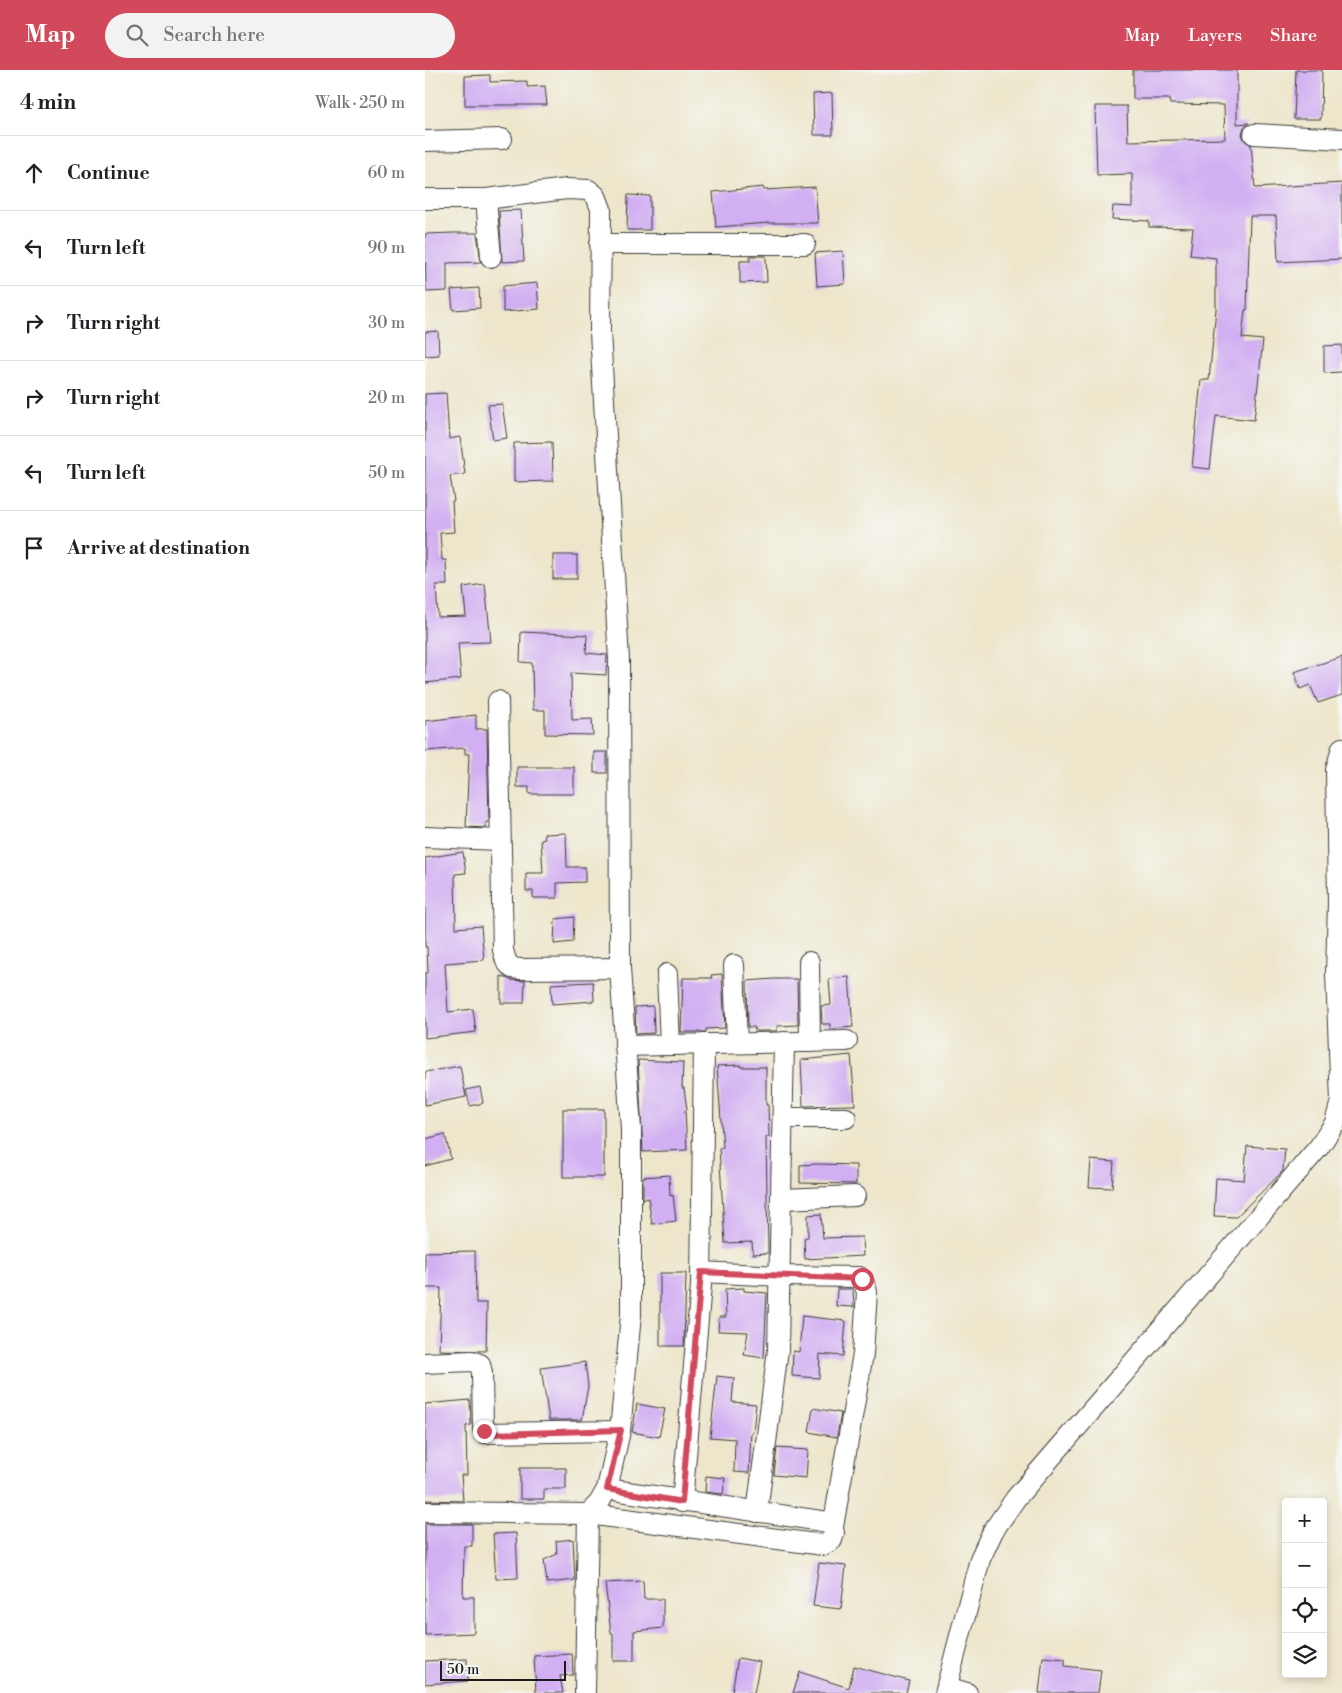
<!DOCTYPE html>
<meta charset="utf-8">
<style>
:root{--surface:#fff;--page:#f2f2f2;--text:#202124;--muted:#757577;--line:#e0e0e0;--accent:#d1495b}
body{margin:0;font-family:"Libre Bodoni",serif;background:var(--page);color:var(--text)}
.controls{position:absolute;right:15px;bottom:15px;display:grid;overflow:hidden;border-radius:5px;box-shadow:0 2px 8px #0003}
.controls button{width:45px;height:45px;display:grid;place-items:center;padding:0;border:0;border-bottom:1px solid var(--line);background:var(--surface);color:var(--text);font:25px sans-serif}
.scale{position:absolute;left:15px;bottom:12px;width:126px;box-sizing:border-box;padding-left:5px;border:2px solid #1c1c1c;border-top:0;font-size:14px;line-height:18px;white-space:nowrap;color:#1c1c1c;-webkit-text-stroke:4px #f6f6f2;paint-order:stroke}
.stop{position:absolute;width:15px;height:15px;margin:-11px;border:4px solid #d1495b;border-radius:50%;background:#fff}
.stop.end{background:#d1495b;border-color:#fff;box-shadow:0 1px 5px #0008}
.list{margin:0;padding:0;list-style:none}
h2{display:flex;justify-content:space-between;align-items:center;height:65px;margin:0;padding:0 20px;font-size:21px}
h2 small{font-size:16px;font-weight:400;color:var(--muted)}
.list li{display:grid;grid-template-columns:32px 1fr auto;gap:15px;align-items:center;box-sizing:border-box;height:75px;padding:0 20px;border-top:1px solid var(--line)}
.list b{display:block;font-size:19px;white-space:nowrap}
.list em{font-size:16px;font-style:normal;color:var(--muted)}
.icon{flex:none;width:28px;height:28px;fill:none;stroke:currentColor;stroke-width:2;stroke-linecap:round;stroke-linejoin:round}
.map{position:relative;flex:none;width:917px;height:1623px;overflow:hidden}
header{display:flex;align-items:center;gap:30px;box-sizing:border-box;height:70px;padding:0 25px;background:var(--accent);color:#fff}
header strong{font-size:24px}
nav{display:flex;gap:28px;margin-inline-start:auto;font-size:18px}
.search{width:350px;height:45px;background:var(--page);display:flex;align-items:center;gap:12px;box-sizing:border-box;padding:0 18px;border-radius:28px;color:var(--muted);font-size:19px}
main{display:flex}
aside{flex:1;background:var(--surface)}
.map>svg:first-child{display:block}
</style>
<header>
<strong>Map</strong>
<div class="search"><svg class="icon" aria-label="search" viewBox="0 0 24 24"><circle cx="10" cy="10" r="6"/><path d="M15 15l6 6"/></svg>Search here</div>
<nav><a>Map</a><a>Layers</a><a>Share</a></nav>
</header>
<main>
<aside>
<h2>4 min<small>Walk · 250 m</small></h2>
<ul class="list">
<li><svg class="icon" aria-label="ahead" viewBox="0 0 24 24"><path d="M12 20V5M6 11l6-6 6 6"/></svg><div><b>Continue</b></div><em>60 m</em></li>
<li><svg class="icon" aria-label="left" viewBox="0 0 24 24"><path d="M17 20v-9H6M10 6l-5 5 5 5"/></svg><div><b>Turn left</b></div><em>90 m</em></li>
<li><svg class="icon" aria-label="right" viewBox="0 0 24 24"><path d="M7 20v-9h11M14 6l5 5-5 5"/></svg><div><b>Turn right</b></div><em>30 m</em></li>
<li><svg class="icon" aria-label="right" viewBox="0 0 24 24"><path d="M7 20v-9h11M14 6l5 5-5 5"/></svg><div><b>Turn right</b></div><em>20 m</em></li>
<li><svg class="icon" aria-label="left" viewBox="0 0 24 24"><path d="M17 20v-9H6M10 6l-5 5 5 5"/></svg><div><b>Turn left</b></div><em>50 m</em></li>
<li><svg class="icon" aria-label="arrive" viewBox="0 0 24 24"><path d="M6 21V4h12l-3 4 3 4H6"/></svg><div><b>Arrive at destination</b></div></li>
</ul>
</aside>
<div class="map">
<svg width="917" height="1623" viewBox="0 0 917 1623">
<rect width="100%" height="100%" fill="#f6f6f2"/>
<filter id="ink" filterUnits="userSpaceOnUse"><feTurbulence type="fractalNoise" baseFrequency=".02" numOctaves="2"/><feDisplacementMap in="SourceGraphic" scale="10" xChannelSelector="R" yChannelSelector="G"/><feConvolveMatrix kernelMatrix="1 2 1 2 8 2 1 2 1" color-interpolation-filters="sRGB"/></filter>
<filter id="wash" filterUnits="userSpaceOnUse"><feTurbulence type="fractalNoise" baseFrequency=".0096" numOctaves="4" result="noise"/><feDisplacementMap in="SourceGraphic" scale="20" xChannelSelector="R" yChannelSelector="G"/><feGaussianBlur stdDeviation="1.12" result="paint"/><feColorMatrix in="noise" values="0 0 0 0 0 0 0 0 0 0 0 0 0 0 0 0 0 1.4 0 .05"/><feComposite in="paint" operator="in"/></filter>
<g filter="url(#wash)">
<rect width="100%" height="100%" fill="#ede6cb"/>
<g id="blocks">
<!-- building -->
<g fill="#d1aff2">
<polygon points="708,0 812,0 812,54 824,53 819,57 817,64 819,70 826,75 830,118 917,113 917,189 853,192 851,146 825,146 822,240 820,240 817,268 838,270 829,350 791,346 785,399 767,397 776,310 784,310 791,239 791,188 765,185 768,158 724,157 724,151 687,149 688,136 707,137 707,104 672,105 670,36 702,36 703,71 800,69 799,35 745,34 745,29 708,29"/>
<polygon points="871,0 897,0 896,49 869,49"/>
<polygon points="65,5 65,12 102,11 102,17 120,16 122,35 40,35 40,6"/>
<polygon points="407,23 408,65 389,65 388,24"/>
<polygon points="338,117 339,120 390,117 393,153 343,153 291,157 288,122"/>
<polygon points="203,125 225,126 225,160 202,160"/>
<polygon points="96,140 99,191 77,192 74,141"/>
<polygon points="29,163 52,163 56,192 22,193 22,221 1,222 0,164"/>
<polygon points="418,181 420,214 392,216 390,183"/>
<polygon points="325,186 341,186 342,212 315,213 315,191 325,191"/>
<polygon points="112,213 114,239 78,242 78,216"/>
<polygon points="54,218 55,238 28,240 26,220"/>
<polygon points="13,261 14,285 0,286 0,262"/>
<polygon points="917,275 917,302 899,303 899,276"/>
<polygon points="21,323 24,369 35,367 40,404 25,406 29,431 27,431 29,462 15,463 17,490 21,490 22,515 11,515 13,547 41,546 38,517 60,514 66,572 33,573 36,609 0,613 0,324"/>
<polygon points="77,334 82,368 68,370 63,335"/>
<polygon points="127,372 128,411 89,412 89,373"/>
<rect x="128" y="485" width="24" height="24"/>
<polygon points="96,562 162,565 161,583 182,585 181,605 146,603 147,650 167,649 168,665 120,664 120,640 108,640 107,593 95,592"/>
<polygon points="917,587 917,625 893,633 885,615 875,619 869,602"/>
<polygon points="51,645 51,659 62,659 64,752 61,752 61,758 41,757 44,684 40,684 40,678 0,681 0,651"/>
<rect x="169" y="682" width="13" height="21"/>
<polygon points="92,697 149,697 149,724 104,724 104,717 92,717"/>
<polygon points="141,763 142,797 160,797 160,812 132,813 132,828 108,828 108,821 101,821 101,803 118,803 116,770 120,769 119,764"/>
<polygon points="38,782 41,803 30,804 31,858 56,856 59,890 20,893 23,942 48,939 51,962 0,968 0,903 3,903 2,877 0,877 0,788"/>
<polygon points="149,847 148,872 129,874 130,849"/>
<polygon points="297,904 300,958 281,959 281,962 256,962 258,908 287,908 286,905"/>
<polygon points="76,906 86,910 100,911 99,933 76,933"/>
<polygon points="424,907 428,957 405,959 405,954 397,954 396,936 406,935 404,909"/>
<polygon points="349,909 372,909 373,955 352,956 352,961 330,961 329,957 323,957 322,911"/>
<polygon points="168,912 169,931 127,934 126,914"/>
<polygon points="228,936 229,963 211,964 210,937"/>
<polygon points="426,985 430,1035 378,1036 376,990"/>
<polygon points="213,990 258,992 257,1018 259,1018 262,1040 260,1040 262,1080 218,1082"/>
<polygon points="316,995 316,997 341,997 341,1035 343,1035 344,1067 341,1067 343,1183 328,1184 327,1172 300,1173 294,1078 298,1078 292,996"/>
<polygon points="35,996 41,1027 0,1035 0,1002"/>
<polygon points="55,1017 58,1033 45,1036 41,1020"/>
<rect x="138" y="1039" width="41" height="68"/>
<polygon points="20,1064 26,1089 0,1096 0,1069"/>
<polygon points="822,1076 860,1079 858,1101 811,1147 789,1146 791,1108 819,1110"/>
<polygon points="666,1090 689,1092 687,1118 664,1117"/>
<polygon points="393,1094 431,1095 431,1114 375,1113 375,1095"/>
<polygon points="244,1105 245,1126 248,1125 251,1151 227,1154 223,1128 218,1129 218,1107"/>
<polygon points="396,1144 398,1168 437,1167 438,1186 380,1189 379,1168 383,1167 383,1145"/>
<polygon points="50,1181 51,1233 62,1233 61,1281 14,1280 16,1218 0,1218 0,1182"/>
<polygon points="235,1203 261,1203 259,1276 235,1276"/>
<polygon points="319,1218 319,1221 342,1223 339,1288 319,1285 323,1262 293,1261 294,1247 301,1247 300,1219"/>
<polygon points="412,1219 428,1219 429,1237 411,1236"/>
<polygon points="377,1246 421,1251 418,1286 395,1284 394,1308 367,1306 368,1281 374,1282"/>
<polygon points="160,1292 163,1316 157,1350 124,1350 116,1298"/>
<polygon points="292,1306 309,1308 307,1332 331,1334 328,1362 326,1362 324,1403 309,1402 310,1369 285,1367"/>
<polygon points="45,1330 46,1355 41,1356 42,1405 36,1405 38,1431 0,1430 0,1334"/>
<polygon points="212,1334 240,1339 234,1367 207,1362"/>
<polygon points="388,1338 416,1343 412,1367 384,1362"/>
<polygon points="352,1378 383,1380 381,1408 349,1405"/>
<polygon points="95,1398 141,1398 141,1419 119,1419 119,1429 95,1429"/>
<polygon points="281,1406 300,1408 298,1424 280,1422"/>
<polygon points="0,1454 47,1454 47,1476 39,1476 38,1527 49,1527 49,1563 0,1565"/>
<polygon points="91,1463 93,1508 71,1509 68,1464"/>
<polygon points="148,1469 150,1510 122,1513 119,1490 132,1484 131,1471"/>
<polygon points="394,1493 421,1496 416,1539 388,1536"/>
<polygon points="218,1511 219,1529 238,1529 238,1558 209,1561 209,1591 188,1591 188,1563 186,1563 180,1513"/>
<polygon points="147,1584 148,1605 135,1606 138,1623 111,1623 109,1586"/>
<polygon points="618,1587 640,1589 640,1596 676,1600 673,1623 614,1623"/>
<polygon points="313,1588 335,1592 329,1623 307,1622"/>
<polygon points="42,1589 43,1611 0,1614 0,1591"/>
<polygon points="429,1596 484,1611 481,1623 368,1623 375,1602 424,1618"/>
</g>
</g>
</g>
<g filter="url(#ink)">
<use href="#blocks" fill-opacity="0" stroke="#3b3a36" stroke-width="1"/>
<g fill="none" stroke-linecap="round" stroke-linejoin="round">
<!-- street casing -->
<g stroke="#3b3a36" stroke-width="22">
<g id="street">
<polyline points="829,64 917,69"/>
<polyline points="0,71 77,69"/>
<polyline points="0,129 61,129 142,119 164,120 171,126 176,139 175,262 194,590 195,898 206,1059 206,1245 195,1361 182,1419 174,1433 163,1444"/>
<polyline points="61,129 66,187"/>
<polyline points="175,174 380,174"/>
<polyline points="73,631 78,880 81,891 87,898 95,899 195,898"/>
<polyline points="0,767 75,770"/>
<polyline points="384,892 385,972"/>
<polyline points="309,895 312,973"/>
<polyline points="242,904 245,975"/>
<polyline points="200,976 422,971"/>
<polyline points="358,1048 421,1048"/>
<polyline points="357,1129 430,1126"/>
<polyline points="276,1202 355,1206 434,1207 438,1211 442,1222 438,1284 408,1457"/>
<polyline points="0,1293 47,1291 55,1294 57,1303 58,1358 61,1363 195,1361"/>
<polyline points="257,1432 276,1215 279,974"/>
<polyline points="0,1442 163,1444 160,1623"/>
<polyline points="332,1442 353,1280 359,972"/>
<polyline points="163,1444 398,1475 407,1470 409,1463 407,1454 403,1452 182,1419"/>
<polyline points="522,1617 542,1623"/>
<polyline points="520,1623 555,1489 568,1461 591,1428 894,1077 910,1053 916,1031 911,903 913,833 911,700 917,678"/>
</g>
</g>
<!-- street -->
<use href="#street" stroke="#fff" stroke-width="20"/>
</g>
</g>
<g fill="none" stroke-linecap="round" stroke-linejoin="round" filter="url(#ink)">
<!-- route -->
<polyline stroke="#d1495b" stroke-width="6" points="59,1361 65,1364 196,1360 182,1419 257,1432 276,1202 437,1209"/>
</g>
</svg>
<div class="controls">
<button>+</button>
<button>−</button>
<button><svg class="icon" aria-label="locate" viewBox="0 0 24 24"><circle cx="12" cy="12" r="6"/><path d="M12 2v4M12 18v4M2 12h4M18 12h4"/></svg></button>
<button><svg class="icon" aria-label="layers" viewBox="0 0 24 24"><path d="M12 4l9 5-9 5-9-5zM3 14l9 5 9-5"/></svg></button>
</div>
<div class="scale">50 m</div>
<div class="stop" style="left:437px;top:1209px"></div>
<div class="stop end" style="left:59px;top:1361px"></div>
</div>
</main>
